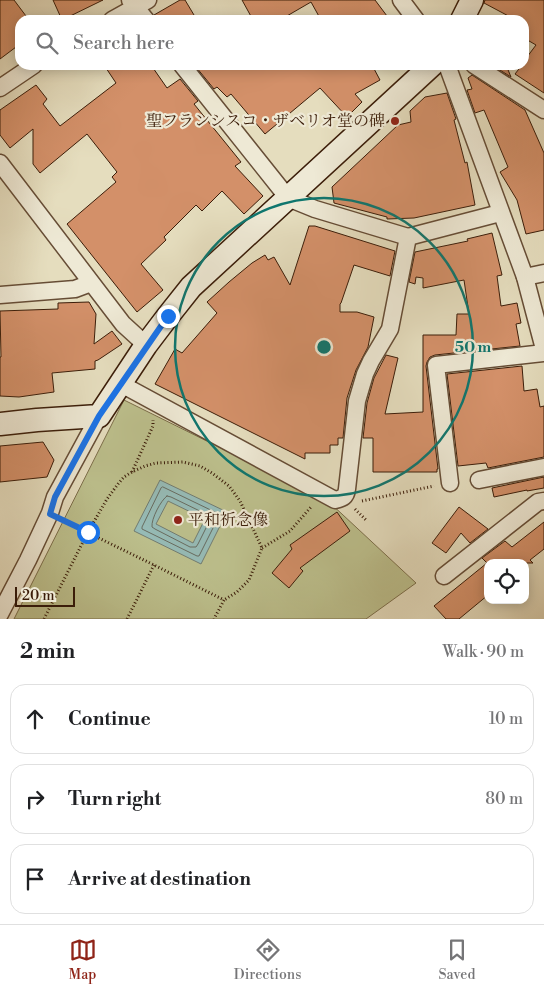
<!DOCTYPE html>
<meta charset="utf-8">
<style>
:root{--surface:#fff;--page:#f2f2f2;--text:#202124;--muted:#757577;--line:#e0e0e0;--accent:#8f2418}
body{margin:0;font-family:"Libre Bodoni","Noto Serif JP",serif;background:var(--page);color:var(--text)}
.controls{position:absolute;right:15px;bottom:15px;display:grid;overflow:hidden;border-radius:10px;box-shadow:0 2px 12px #0003}
.controls button{width:45px;height:45px;display:grid;place-items:center;padding:0;border:0;border-bottom:1px solid var(--line);background:var(--surface);color:var(--text);font:25px sans-serif}
.scale{position:absolute;left:15px;bottom:12px;width:60px;box-sizing:border-box;padding-left:5px;border:2px solid #3b1d09;border-top:0;font-size:14px;line-height:18px;white-space:nowrap;color:#3b1d09;-webkit-text-stroke:4px #eee9d5;paint-order:stroke}
.stop{position:absolute;width:15px;height:15px;margin:-11px;border:4px solid #1a73e8;border-radius:50%;background:#fff}
.stop.end{background:#1a73e8;border-color:#fff;box-shadow:0 1px 5px #0008}
.list{margin:0;padding:0;list-style:none}
h2{display:flex;justify-content:space-between;align-items:center;height:65px;margin:0;padding:0 20px;font-size:21px}
h2 small{font-size:16px;font-weight:400;color:var(--muted)}
.list li{display:grid;grid-template-columns:32px 1fr auto;gap:15px;align-items:center;box-sizing:border-box;height:70px;margin:0 10px 10px;padding:0 10px;border:1px solid var(--line);border-radius:15px}
.list b{display:block;font-size:19px;white-space:nowrap}
.list em{font-size:16px;font-style:normal;color:var(--muted)}
.icon{flex:none;width:28px;height:28px;fill:none;stroke:currentColor;stroke-width:2;stroke-linecap:round;stroke-linejoin:round}
.map{position:relative;flex:none;width:544px;height:619px;overflow:hidden}
.search{position:absolute;background:var(--surface);box-shadow:0 2px 12px #0003;left:15px;right:15px;top:15px;height:55px;display:flex;align-items:center;gap:12px;box-sizing:border-box;padding:0 18px;border-radius:15px;color:var(--muted);font-size:19px}
.sheet{height:305px;background:var(--surface)}
nav{display:flex;justify-content:space-around;align-items:center;box-sizing:border-box;height:70px;border-top:1px solid var(--line);background:var(--surface);font-size:14px;color:var(--muted)}
nav a{display:grid;justify-items:center;gap:2px}
nav .on{color:var(--accent)}
.map>svg:first-child{display:block}
</style>
<div class="map">
<svg width="544" height="619" viewBox="0 0 544 619">
<rect width="100%" height="100%" fill="#e5ddbe"/>
<filter id="stains"><feTurbulence type="fractalNoise" baseFrequency=".004" numOctaves="4"/><feColorMatrix values="0 0 0 0 .2 0 0 0 0 .09 0 0 0 0 .02 0 0 0 .5 -.17"/></filter>
<radialGradient id="worn" r=".72"><stop offset=".6" stop-color="#630" stop-opacity="0"/><stop offset="1" stop-color="#630" stop-opacity=".3"/></radialGradient>
<!-- green -->
<polygon fill="#bcbf8c" stroke="#7c6e4a" points="124,400 328,501 416,583 366,619 14,619"/>
<!-- water -->
<path fill="#96bbb6" stroke="#727c71" fill-rule="evenodd" d="M160,480L227,512L201,564L134,531ZM168,501L205,519L193,543L156,524Z"/>
<g fill="none" stroke-linecap="round" stroke-linejoin="round">
<!-- shore -->
<g stroke="#686c60" stroke-width="1">
<polygon points="163,487 219,514 219,516 199,556 197,556 142,529 142,527 161,488"/>
<path d="M167,496L171,497L206,514L209,517V522L198,544L196,547H190L155,529L152,527C151,519 161,500 167,496Z"/>
</g>
</g>
<!-- building -->
<g fill="#d39069" stroke="#3b1d09">
<polygon points="0,0 14,0 29,20 20,20 20,44 0,59"/>
<polygon points="53,0 103,0 62,20"/>
<polygon points="180,0 185,0 197,20 156,20 154,15"/>
<polygon points="242,0 375,0 390,20 321,20 311,2 280,20 253,20"/>
<polygon points="485,0 544,0 544,93 515,74 522,65 524,65 524,61 536,45 524,38 524,20 516,20 484,3"/>
<polygon points="104,65 151,65 167,88 180,79 198,101 194,104 241,162 235,166 263,196 244,214 222,191 202,211 196,205 164,237 166,240 141,264 163,290 137,312 67,224 116,182 112,177 117,172 87,134 40,173 33,164 33,129 10,148 0,135 0,110 36,85 47,99 43,104 60,126 116,83"/>
<polygon points="198,65 372,65 380,80 355,94 362,102 347,117 320,88 265,134 231,94 227,97 217,87 214,89 196,67"/>
<polygon points="492,65 506,65 511,77"/>
<polygon points="472,75 525,110 544,153 544,230 526,234 517,200 500,172 508,167 484,110 475,113 467,90 472,89 468,78"/>
<polygon points="447,93 456,119 454,120 465,163 467,162 475,205 414,218 387,219 387,217 334,203 332,187 398,125 411,122 410,111 425,97"/>
<polygon points="309,226 315,226 395,251 390,276 354,265 341,303 340,304 340,312 357,312 374,317 368,347 356,370 347,398 343,438 338,438 338,445 330,445 330,453 305,453 305,459 155,384 175,349 182,353 217,313 207,302 229,282 252,263 265,255 268,260 274,257 290,285"/>
<polygon points="492,233 502,275 497,276 501,306 517,303 521,323 516,324 520,346 435,355 430,357 427,362 426,366 438,469 437,469 437,472 373,472 373,438 363,438 367,403 374,378 386,355 398,358 385,414 423,412 423,335 456,335 457,314 469,314 464,280 423,288 423,278 416,277 415,284 409,282 415,252 468,241 467,239"/>
<polygon points="89,302 96,314 94,344 112,331 122,344 98,360 95,361 95,369 52,373 54,392 19,397 0,396 0,357 1,357 0,311 58,309 58,303"/>
<polygon points="522,366 524,391 537,389 540,407 544,406 544,457 488,468 486,463 458,466 447,374"/>
<polygon points="43,442 54,460 47,477 0,482 0,446"/>
<polygon points="544,477 544,488 527,491 527,490 494,497 492,488"/>
<polygon points="459,507 488,529 470,543 461,533 446,553 432,543"/>
<polygon points="337,512 350,531 300,568 303,571 289,588 272,573 292,549 290,545"/>
<polygon points="544,522 544,549 530,560 533,563 488,563 488,595 459,619 446,619 434,606 487,563 482,558 505,541 512,547"/>
</g>
<g fill="none" stroke-linecap="round" stroke-linejoin="round">
<!-- street casing -->
<g stroke="#664d36" stroke-width="19">
<g id="street">
<polyline points="130,0 146,20"/>
<polyline points="401,0 416,20"/>
<polyline points="112,20 148,0"/>
<polyline points="182,65 288,198 315,209 408,237"/>
<polyline points="447,65 525,277 544,349"/>
<polyline points="474,65 544,110"/>
<polyline points="0,88 34,65"/>
<polyline points="0,163 123,324 146,345"/>
<polyline points="525,277 544,273"/>
<polyline points="0,295 75,289 91,283"/>
<path d="M121,384L335,500C343,498 346,497 347,489L357,401L365,374L371,361L390,329L408,237L500,213"/>
<polyline points="479,480 544,467"/>
<polyline points="450,483 436,365 544,353"/>
<polyline points="444,576 538,502 544,501"/>
<polyline points="0,614 28,560 50,513 55,497 99,416"/>
</g>
</g>
<!-- secondary casing -->
<g stroke="#3b1d09" stroke-width="25">
<g id="secondary">
<polyline points="462,20 472,0"/>
<polyline points="0,424 37,420 99,416 146,345 168,316 191,287 432,65"/>
</g>
</g>
<!-- path -->
<g stroke="#3b1d09" stroke-width="3" stroke-dasharray="1 2.5" stroke-linecap="butt">
<polyline points="132,472 153,426 153,420"/>
<polyline points="362,501 434,486"/>
<polyline points="355,509 367,521"/>
<polyline points="64,521 154,565 224,600 214,619"/>
<polyline points="262,548 290,531 311,507"/>
<polyline points="44,619 88,532 107,499 118,484 124,477 132,472 145,466 156,463 183,462 200,466 212,473 229,486 240,501 262,548 249,580 237,592 224,600"/>
<polyline points="127,619 154,565"/>
</g>
<!-- street -->
<use href="#street" stroke="#eee9d5" stroke-width="16"/>
<!-- secondary -->
<use href="#secondary" stroke="#eee9d5" stroke-width="22"/>
</g>
<g fill="none" stroke-linecap="round" stroke-linejoin="round">
<!-- route -->
<polyline stroke="#1a73e8" stroke-width="6" points="88,532 50,514 55,497 99,416 168,316"/>
</g>
<!-- distance rings -->
<circle fill="none" stroke="#0f766e" stroke-width="2.5" cx="324" cy="347" r="149"/>
<!-- markers -->
<g fill="#8f2418" stroke="#eee9d5" stroke-width="2">
<circle cx="395" cy="121" r="5"/>
<circle cx="178" cy="520" r="5"/>
</g>
<g text-anchor="middle" dominant-baseline="central" stroke-width="4.5" stroke-linejoin="round" paint-order="stroke">
<!-- poi labels -->
<g font-size="16" fill="#3b1d09" stroke="#eee9d5" text-anchor="end">
<text x="385" y="121">聖フランシスコ・ザベリオ堂の碑</text>
<text x="188" y="520" text-anchor="start">平和祈念像</text>
</g>
</g>
<circle cx="324" cy="347" r="8" fill="#0f766e" stroke="#eee9d5" stroke-width="2.5"/>
<g font-size="15" text-anchor="middle" font-weight="bold" fill="#0f766e" stroke="#eee9d5" stroke-width="4.5" stroke-linejoin="round" paint-order="stroke">
<text x="473" y="352">50 m</text>
</g>
<rect width="100%" height="100%" filter="url(#stains)"/>
<rect width="100%" height="100%" fill="url(#worn)"/>
</svg>
<div class="controls">
<button><svg class="icon" aria-label="locate" viewBox="0 0 24 24"><circle cx="12" cy="12" r="6"/><path d="M12 2v4M12 18v4M2 12h4M18 12h4"/></svg></button>
</div>
<div class="scale">20 m</div>
<div class="stop" style="left:88px;top:532px"></div>
<div class="stop end" style="left:168px;top:316px"></div>
<div class="search"><svg class="icon" aria-label="search" viewBox="0 0 24 24"><circle cx="10" cy="10" r="6"/><path d="M15 15l6 6"/></svg>Search here</div>
</div>
<section class="sheet">
<h2>2 min<small>Walk · 90 m</small></h2>
<ul class="list">
<li><svg class="icon" aria-label="ahead" viewBox="0 0 24 24"><path d="M12 20V5M6 11l6-6 6 6"/></svg><div><b>Continue</b></div><em>10 m</em></li>
<li><svg class="icon" aria-label="right" viewBox="0 0 24 24"><path d="M7 20v-9h11M14 6l5 5-5 5"/></svg><div><b>Turn right</b></div><em>80 m</em></li>
<li><svg class="icon" aria-label="arrive" viewBox="0 0 24 24"><path d="M6 21V4h12l-3 4 3 4H6"/></svg><div><b>Arrive at destination</b></div></li>
</ul>
</section>
<nav>
<a class="on"><svg class="icon" aria-label="map" viewBox="0 0 24 24"><path d="M3 6l6-2 6 2 6-2v14l-6 2-6-2-6 2zM9 4v14M15 6v14"/></svg>Map</a>
<a><svg class="icon" aria-label="directions" viewBox="0 0 24 24"><path d="M12 3l9 9-9 9-9-9zM9 14v-3h6M13 9l2 2-2 2"/></svg>Directions</a>
<a><svg class="icon" aria-label="saved" viewBox="0 0 24 24"><path d="M7 4h10v16l-5-4-5 4z"/></svg>Saved</a>
</nav>
